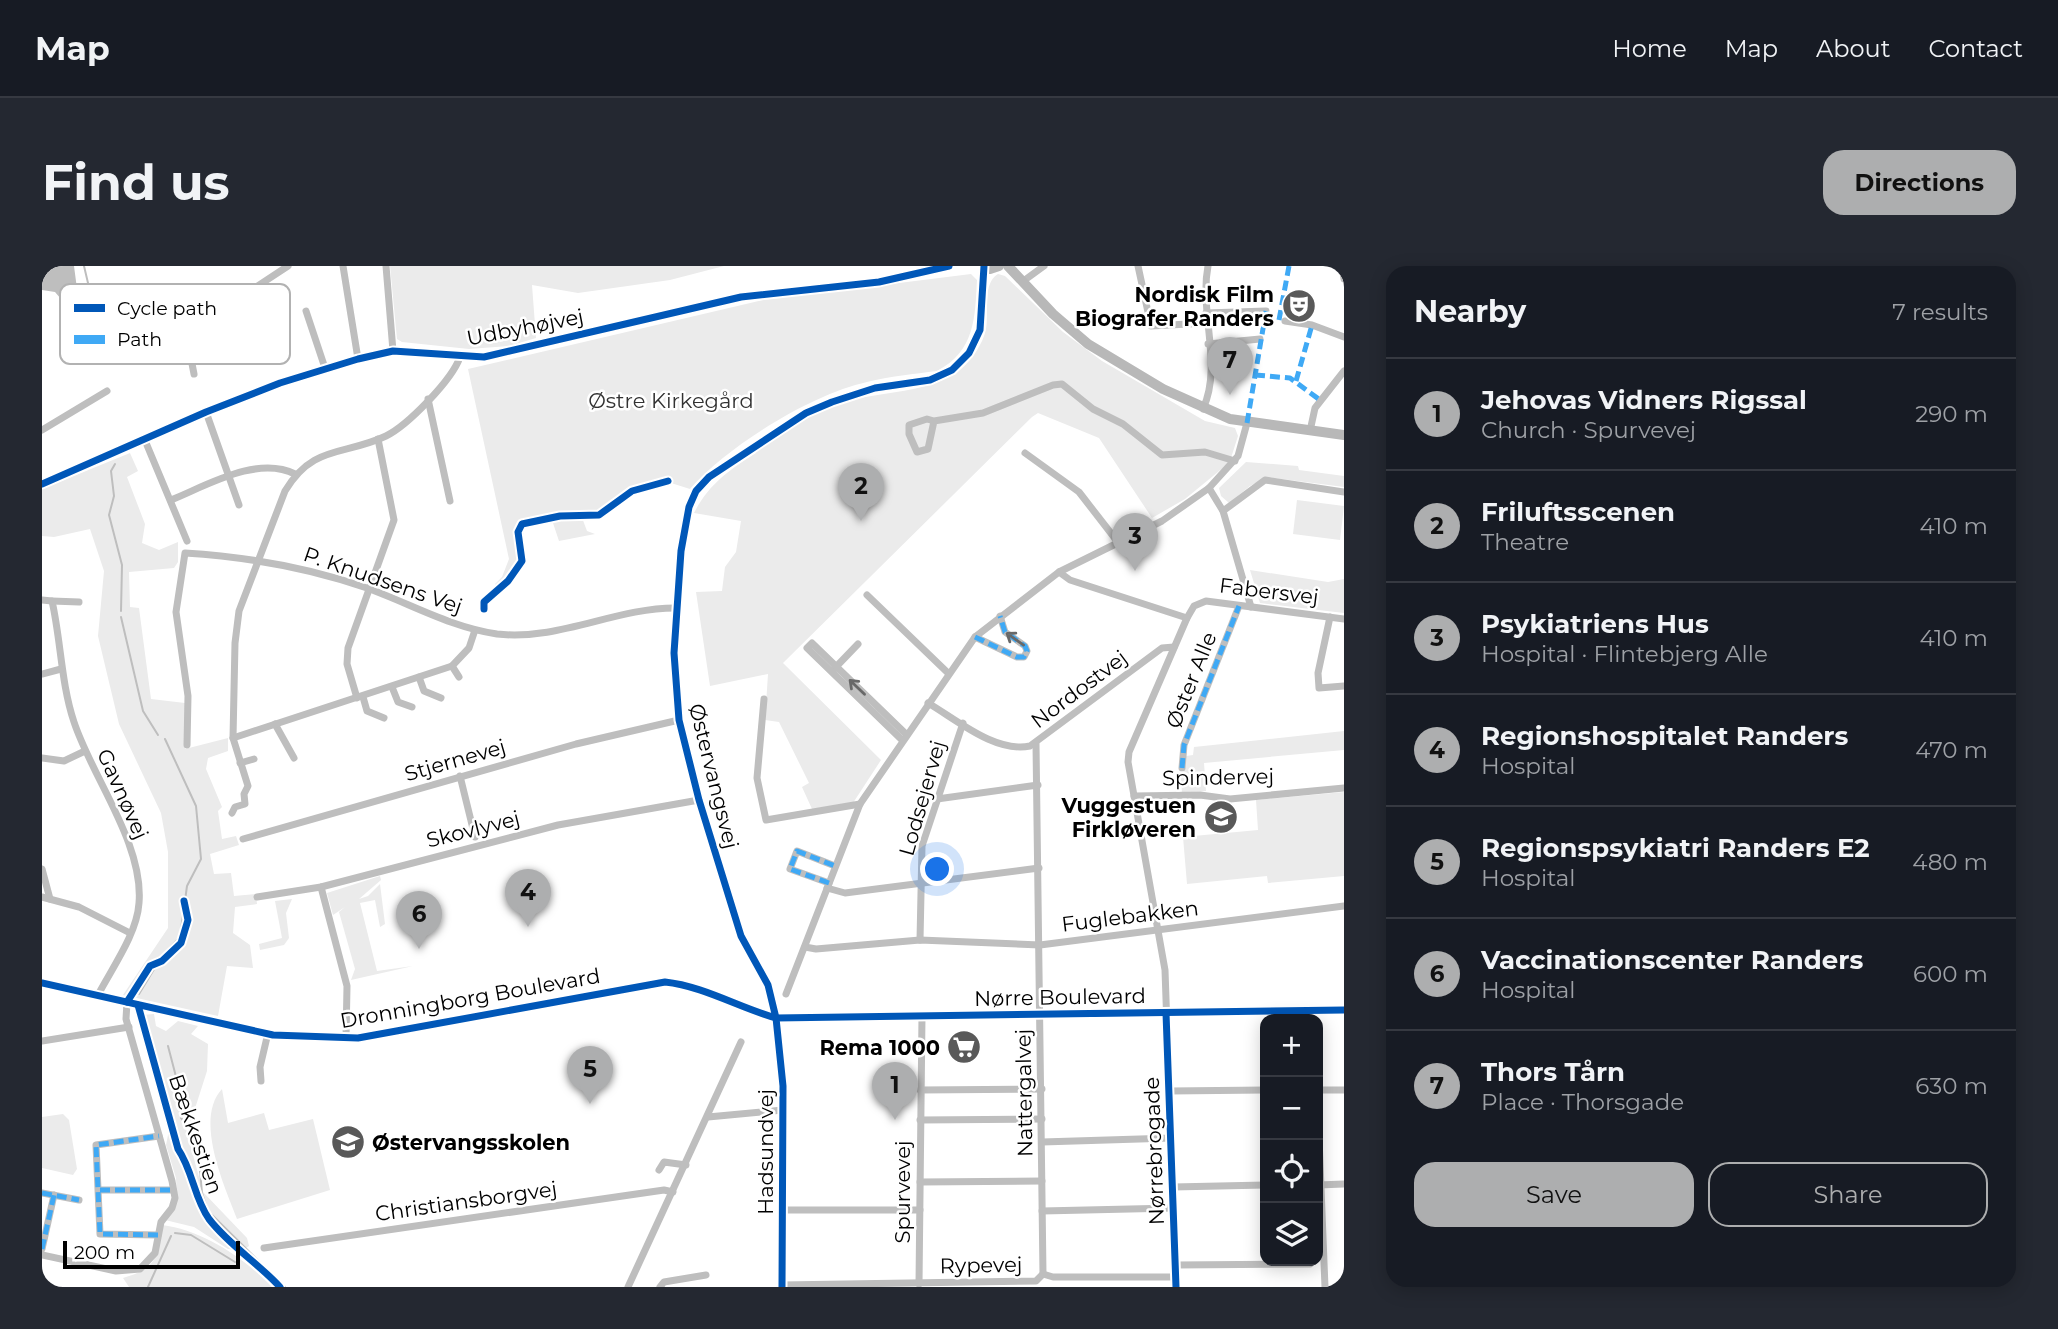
<!DOCTYPE html>
<meta charset="utf-8">
<style>
:root{--surface:#171b24;--page:#242831;--text:#f1f3f6;--muted:#9ea1a6;--line:#363941;--accent:#adaeaf}
body{margin:0;font-family:Montserrat,sans-serif;background:var(--page);color:var(--text)}
.controls{position:absolute;right:21px;bottom:21px;display:grid;overflow:hidden;border-radius:14px;box-shadow:0 4px 18px #0003}
.controls button{width:63px;height:63px;display:grid;place-items:center;padding:0;border:0;border-bottom:2px solid var(--line);background:var(--surface);color:var(--text);font:35px sans-serif}
.scale{position:absolute;left:21px;bottom:18px;width:177px;box-sizing:border-box;padding-left:7px;border:4px solid #000;border-top:0;font-size:19px;line-height:24px;white-space:nowrap;color:#000;-webkit-text-stroke:5px #fff;paint-order:stroke}
.you{position:absolute;left:896px;top:604px;width:24px;height:24px;margin:-18px;border:5px solid #fff;border-radius:50%;background:#1a73e8;box-shadow:0 0 0 10px #1a73e833}
.badge{display:grid;place-items:center;width:46px;height:46px;border-radius:50%;background:var(--accent);color:#111;font-size:23px;font-weight:700}
.pin{position:absolute;translate:-50% -58px;filter:drop-shadow(0 2px 4px #0008)}
.pin::after{content:'';position:absolute;top:37px;width:24px;height:21px;background:inherit;clip-path:polygon(0 0,100% 0,50% 100%)}
.list{margin:0;padding:0;list-style:none}
h2{display:flex;justify-content:space-between;align-items:center;height:91px;margin:0;padding:0 28px;font-size:30px}
h2 small{font-size:23px;font-weight:400;color:var(--muted)}
.list li{display:grid;grid-template-columns:46px 1fr auto;gap:21px;align-items:center;box-sizing:border-box;height:112px;padding:0 28px;border-top:2px solid var(--line)}
.list b{display:block;font-size:26px;white-space:nowrap}
.list p{margin:0;font-size:23px;white-space:nowrap;color:var(--muted)}
.list em{font-size:23px;font-style:normal;color:var(--muted)}
.actions{display:flex;gap:14px;padding:21px 28px}
.actions a{flex:1;padding:16px 0;border:2px solid var(--accent);border-radius:21px;text-align:center;font-size:24px;color:var(--accent)}
.actions .main{background:var(--accent);color:#111}
.icon{flex:none;width:38px;height:38px;fill:none;stroke:currentColor;stroke-width:2;stroke-linecap:round;stroke-linejoin:round}
.map{position:relative;flex:none;width:1302px;height:1021px;overflow:hidden;border-radius:21px}
header{display:flex;align-items:center;gap:42px;box-sizing:border-box;height:98px;padding:0 35px;background:var(--surface);border-bottom:2px solid var(--line)}
header strong{font-size:33px}
nav{display:flex;gap:38px;margin-inline-start:auto;font-size:24px}
.intro{display:flex;align-items:center;justify-content:space-between;box-sizing:border-box;height:168px;padding:0 42px}
h1{margin:0;font-size:49px}
.button{padding:18px 32px;border-radius:21px;background:var(--accent);color:#111;font-size:24px;font-weight:700}
main{display:flex;gap:42px;padding:0 42px}
aside{flex:1;background:var(--surface);border-radius:21px;box-shadow:0 4px 18px #0003}
.map>svg:first-child{display:block}
</style>
<header>
<strong>Map</strong>
<nav><a>Home</a><a>Map</a><a>About</a><a>Contact</a></nav>
</header>
<div class="intro"><h1>Find us</h1><a class="button">Directions</a></div>
<main>
<div class="map">
<svg width="1302" height="1021" viewBox="0 0 1302 1021">
<rect width="100%" height="100%" fill="#fff"/>
<!-- green -->
<g fill="#ebebeb">
<polygon points="348,0 682,0 628,14 536,27 490,19 494,72 467,80 427,83 360,76 355,73"/>
<path d="M929,8L935,14C933,52 933,85 895,105C872,108 848,110 825,116C770,128 685,180 648,223L629,217L623,211L594,222L557,248L516,249L479,256L475,266L479,295L466,315L456,322L453,318L460,311L467,293L426,103L721,34Z"/>
<path d="M956,8L963,10L1021,66L1060,95L1163,155L1193,162L1196,170L1188,195L1182,201L1143,233L1110,252L1057,172L996,147L990,151L741,397L839,494L811,537L770,543L760,521L767,517L737,456L723,454L726,408L668,420L654,326L680,325L683,301L694,286L699,255L652,247C667,218 687,204 714,187L712,184C741,167 769,146 802,136C838,125 888,128 919,103C930,93 941,78 944,63C947,46 940,18 956,8Z"/>
<polygon points="88,187 96,205 85,211 103,258 100,277 117,284 136,276 136,296 132,302 87,306 88,341 97,342 109,433 143,437 143,483 186,472 186,485 166,492 164,503 180,541 176,545 180,573 194,570 197,579 168,588 172,608 189,607 192,630 214,628 215,638 193,641 191,667 208,679 211,702 185,700 176,750 81,729 126,662 126,586 119,547 77,458 56,370 62,305 48,263 12,271 0,270 0,223"/>
<polygon points="1204,196 1256,200 1257,204 1302,210 1302,221 1225,211 1208,220 1187,237 1179,230 1177,222"/>
<polygon points="1255,234 1302,240 1298,274 1251,268"/>
<polygon points="539,249 545,265 553,268 517,275 511,257 482,261 482,295 477,268 481,258"/>
<polygon points="1208,304 1286,316 1302,313 1302,347 1218,337"/>
<polygon points="1302,465 1302,484 1162,497 1164,525 1140,526 1138,507 1142,505 1144,490 1151,489 1152,481"/>
<polygon points="1302,526 1302,610 1226,617 1225,610 1145,618 1141,571 1216,564 1214,534"/>
<polygon points="338,610 339,614 317,633 326,630 338,618 343,658 338,661 333,634 318,637 335,705 371,700 309,714 313,703 297,646 303,641 291,649 285,627"/>
<polygon points="250,633 244,647 247,672 242,679 218,684 217,678 240,672 233,635"/>
<polygon points="112,748 114,760 124,765 136,755 156,760 149,768 166,778 165,805 149,855 140,848 161,926 205,972 207,980 201,984 186,983 152,961 123,954 135,935 134,912 124,879 130,849 100,749"/>
<path d="M180,823L186,857L222,847L227,864L271,853L288,924L195,953C182,919 152,853 180,823Z"/>
<polygon points="21,848 27,854 35,903 31,909 0,902 0,851"/>
<path d="M120,959C160,964 203,992 230,1021H87L81,1012C115,1002 116,992 120,959Z"/>
</g>
<!-- water -->
<polygon fill="#bebebe" points="0,0 32,0 37,38 25,40 13,26 0,24"/>
<g fill="none" stroke-linecap="round" stroke-linejoin="round">
<!-- stream -->
<g stroke="#bebebe" stroke-width="2">
<polyline points="42,0 50,34"/>
<polyline points="73,198 69,205 72,230 67,249 80,299 79,345"/>
<polyline points="79,351 101,445 116,469"/>
<polyline points="116,694 138,671 145,620 159,593 154,540 123,473"/>
<polyline points="97,728 114,700"/>
<polyline points="126,780 138,826 139,852 155,870 160,927 166,945 243,1021"/>
<polyline points="133,967 149,969 193,996"/>
<polyline points="106,1021 129,970"/>
</g>
<!-- minor -->
<g stroke="#bebebe" stroke-width="7">
<polyline points="301,0 316,93"/>
<polyline points="344,0 351,85"/>
<polyline points="1096,0 1109,60 1165,57"/>
<polyline points="1300,0 1302,13"/>
<polyline points="980,16 1002,0"/>
<polyline points="264,45 283,102"/>
<polyline points="1164,47 1224,45"/>
<polyline points="1243,55 1270,59 1302,71"/>
<polyline points="1166,78 1218,73"/>
<polyline points="152,108 144,67 246,0"/>
<polyline points="386,133 408,235"/>
<path d="M1161,143C1181,99 1157,47 1166,0"/>
<polyline points="164,146 197,239"/>
<polyline points="892,155 885,153 867,159 867,168 875,186 886,183 892,155 941,147 1011,119 1020,118 1051,143 1081,158 1120,189 1163,186 1193,195"/>
<polyline points="0,164 65,125"/>
<polyline points="1268,165 1273,142 1302,105"/>
<polyline points="102,172 145,275"/>
<polyline points="983,187 1037,226 1075,275"/>
<polyline points="1167,222 1181,245 1209,341"/>
<path d="M129,234C164,220 215,189 253,208"/>
<polyline points="1181,245 1223,214 1302,226"/>
<polyline points="1017,306 1028,314 1145,352"/>
<polyline points="825,329 906,407"/>
<path d="M0,334L10,335C19,375 19,417 32,456C50,511 102,578 97,637C95,668 70,702 56,729"/>
<polyline points="10,335 37,336"/>
<polyline points="1288,351 1276,407 1277,422 1302,420"/>
<polyline points="933,371 975,391 982,391 985,385 983,380 963,366 958,350"/>
<polyline points="410,400 417,411"/>
<polyline points="792,403 816,378"/>
<polyline points="0,408 19,403"/>
<polyline points="377,411 382,425 399,432"/>
<polyline points="350,421 356,436 370,441"/>
<polyline points="321,431 325,445 342,452"/>
<polyline points="315,432 305,398 306,382 352,254 336,173"/>
<polyline points="722,433 715,512 724,554 818,538"/>
<path d="M886,437C915,454 953,487 988,480L1120,382L1132,381"/>
<polyline points="233,458 252,492"/>
<path d="M191,472L193,377L197,345L243,225C271,178 302,190 344,170C366,159 410,114 418,91"/>
<polyline points="860,474 765,382 770,377 864,468"/>
<polyline points="994,478 1001,1008"/>
<path d="M145,479L146,430L134,346L143,287C206,291 265,301 325,322C369,338 408,361 455,368C517,375 573,342 633,342"/>
<polyline points="0,492 22,495 43,485"/>
<polyline points="198,497 212,493"/>
<polyline points="1140,502 1142,479 1197,340"/>
<polyline points="418,510 433,571"/>
<polyline points="1092,530 1158,529 1188,533 1302,522"/>
<polyline points="895,533 996,519"/>
<polyline points="190,547 193,541 203,538 202,528 206,520 191,472 410,400 427,382 433,364"/>
<polyline points="201,573 534,478 637,454"/>
<polyline points="0,603 8,633"/>
<polyline points="787,617 748,603 755,585 793,600"/>
<polyline points="279,621 305,720 304,773"/>
<polyline points="785,622 803,627 997,602"/>
<polyline points="0,631 37,641 88,667"/>
<polyline points="215,631 279,621 516,559 657,534"/>
<polyline points="878,674 880,580 921,457"/>
<polyline points="763,681 774,683 878,674 998,679 1302,640"/>
<polyline points="744,728 818,538 933,371 1017,306 1120,255 1167,222 1196,190 1205,157"/>
<polyline points="0,775 87,761"/>
<polyline points="219,815 218,801 226,767"/>
<polyline points="878,824 1000,823"/>
<polyline points="1276,824 1302,824"/>
<polyline points="1128,825 1223,824"/>
<polyline points="1276,847 1283,1021"/>
<polyline points="666,851 741,844"/>
<polyline points="878,854 1000,853"/>
<polyline points="1000,876 1130,872"/>
<polyline points="617,904 622,896 644,899"/>
<polyline points="878,916 1000,915"/>
<polyline points="1276,919 1302,918"/>
<polyline points="1131,921 1223,919"/>
<polyline points="58,924 131,924"/>
<polyline points="0,927 37,934"/>
<polyline points="740,944 878,944"/>
<polyline points="1000,945 1132,942"/>
<polyline points="116,969 58,968 54,879 117,870"/>
<polyline points="222,982 622,924 631,926"/>
<polyline points="0,983 12,929"/>
<polyline points="0,989 74,1005 98,1003 113,987 119,956 130,942 133,932 130,915 84,753 85,736"/>
<polyline points="1134,999 1268,998"/>
<polyline points="1001,1008 1011,1011 1134,1011"/>
<polyline points="877,1018 880,750"/>
<polyline points="740,1019 994,1015 1001,1008"/>
<polyline points="586,1021 699,776"/>
<polyline points="618,1021 622,1016 664,1009"/>
<polyline points="1134,1021 1123,704 1086,496 1087,486 1145,352 1152,340 1164,335 1302,353"/>
</g>
<!-- tertiary -->
<g stroke="#bebebe" stroke-width="9">
<polyline points="0,218 164,146 238,117 316,93 351,85 442,91 699,31 837,16 907,0"/>
<path d="M0,717L231,769L316,772L623,716C661,720 698,742 734,752L1302,744"/>
<polyline points="740,1021 741,820 734,752 726,719 699,670 657,534 637,454 632,387 639,285 647,241 654,225 667,211 764,147 790,136 833,122 888,114 910,104 927,87 938,64 942,0"/>
</g>
<!-- secondary -->
<g stroke="#b8b8b8" stroke-width="10">
<polyline points="942,0 948,3 957,0"/>
<polyline points="966,0 1011,48 1046,78 1121,123 1188,153 1302,169"/>
</g>
<!-- quiet -->
<g stroke="#3fa9f5" stroke-width="5" stroke-dasharray="10 5" stroke-linecap="butt">
<polyline points="1237,54 1247,0"/>
<polyline points="1213,109 1248,112 1278,134"/>
<polyline points="1254,115 1270,59"/>
<polyline points="1205,157 1224,45"/>
<polyline points="933,371 975,391 982,391 985,385 983,380 963,366 958,350"/>
<polyline points="1140,502 1142,479 1197,340"/>
<polyline points="787,617 748,603 755,585 793,600"/>
<polyline points="58,924 131,924"/>
<polyline points="0,927 37,934"/>
<polyline points="116,969 58,968 54,879 117,870"/>
<polyline points="0,983 12,929"/>
</g>
<!-- cycleway casing -->
<g stroke="#fff" stroke-width="11">
<g id="cycleway">
<polyline points="0,218 164,146 238,117 316,93 351,85 442,91 699,31 837,16 907,0"/>
<polyline points="442,343 442,336 466,315 480,295 476,266 480,258 518,250 557,249 590,225 626,215"/>
<path d="M0,717L231,769L316,772L623,716C661,720 698,742 734,752L1302,744"/>
<polyline points="85,736 108,700 120,695 139,677 146,654 142,635"/>
<path d="M96,739L136,883C151,905 152,932 167,953C187,979 216,997 238,1021"/>
<polyline points="1124,747 1134,1021"/>
<polyline points="740,1021 741,820 734,752 726,719 699,670 657,534 637,454 632,387 639,285 647,241 654,225 667,211 764,147 790,136 833,122 888,114 910,104 927,87 938,64 942,0"/>
</g>
</g>
<!-- cycleway -->
<use href="#cycleway" stroke="#0057b8" stroke-width="7"/>
</g>
<!-- one-way arrows -->
<defs><path id="oneway-shaft" d="M-6 0H5M1.5-3L5.5 0L1.5 3" fill="none" stroke-width="1.6" stroke-linecap="round" stroke-linejoin="round" transform="scale(1.75)"/></defs>
<g stroke="#686868">
<use href="#oneway-shaft" transform="translate(973 373) rotate(-145)"/>
<use href="#oneway-shaft" transform="translate(815 421) rotate(-136)"/>
</g>
<!-- icons -->
<defs>
<g id="theatre-disc" transform="scale(1.75)"><circle r="9.5" fill="#595959" stroke="#fff"/><path d="M-5-5.5Q0-4 5-5.5V0Q5 5 0 6Q-5 5-5 0ZM-3.3-2.5H-1v1.5H-3.3ZM1-2.5H3.3v1.5H1ZM-2.8 1Q0 5.5 2.8 1Z" fill="#fff"/></g>
<g id="school-disc" transform="scale(1.75)"><circle r="9.5" fill="#595959" stroke="#fff"/><path d="M0-5L7-2L0 1L-7-2ZM-4 1L0 2.5L4 1V4Q0 6-4 4Z" fill="#fff"/></g>
<g id="supermarket-disc" transform="scale(1.75)"><circle r="9.5" fill="#595959" stroke="#fff"/><path d="M-6-5.5h2.5l.6 2H6L4.5 2H-2.5L-4.4-4H-6ZM-1.5 3.2a1.3 1.3 0 1 0 .1 0ZM3 3.2a1.3 1.3 0 1 0 .1 0Z" fill="#fff"/></g>
</defs>
<g fill-rule="evenodd">
<use href="#theatre-disc" x="1257" y="40"/>
<use href="#school-disc" x="1179" y="551"/>
<use href="#supermarket-disc" x="922" y="781"/>
<use href="#school-disc" x="306" y="876"/>
</g>
<g text-anchor="middle" dominant-baseline="central" stroke-width="5" stroke-linejoin="round" paint-order="stroke">
<!-- poi labels -->
<g font-size="21" font-weight="bold" fill="#000" stroke="#fff" text-anchor="end">
<text x="1232" y="28">Nordisk Film<tspan x="1232" dy="24">Biografer Randers</tspan></text>
<text x="1154" y="539">Vuggestuen<tspan x="1154" dy="24">Firkløveren</tspan></text>
<text x="898" y="781">Rema 1000</text>
<text x="330" y="876" text-anchor="start">Østervangsskolen</text>
</g>
<!-- street labels -->
<g font-size="21" fill="#000" stroke="#fff">
<text transform="translate(483 61) rotate(-11)">Udbyhøjvej</text>
<text transform="translate(341 314) rotate(19)">P. Knudsens Vej</text>
<text transform="translate(1227 325) rotate(7)">Fabersvej</text>
<text transform="translate(1149 414) rotate(-68)">Øster Alle</text>
<text transform="translate(1037 423) rotate(-37)">Nordostvej</text>
<text transform="translate(413 494) rotate(-16)">Stjernevej</text>
<text transform="translate(672 510) rotate(76)">Østervangsvej</text>
<text transform="translate(1176 511) rotate(-1)">Spindervej</text>
<text transform="translate(81 528) rotate(66)">Gavnøvej</text>
<text transform="translate(880 532) rotate(-74)">Lodsejervej</text>
<text transform="translate(431 563) rotate(-14)">Skovlyvej</text>
<text transform="translate(1088 650) rotate(-7)">Fuglebakken</text>
<text transform="translate(1018 731) rotate(-1)">Nørre Boulevard</text>
<text transform="translate(428 732) rotate(-10)">Dronningborg Boulevard</text>
<text transform="translate(982 827) rotate(-91)">Nattergalvej</text>
<text transform="translate(154 868) rotate(71)">Bækkestien</text>
<text transform="translate(1112 885) rotate(-92)">Nørrebrogade</text>
<text transform="translate(723 886) rotate(-90)">Hadsundvej</text>
<text transform="translate(860 926) rotate(-90)">Spurvevej</text>
<text transform="translate(424 935) rotate(-8)">Christiansborgvej</text>
<text transform="translate(939 999) rotate(-1)">Rypevej</text>
</g>
<!-- park labels -->
<g font-size="21" fill="#323232" stroke="#fff">
<text x="629" y="134">Østre Kirkegård</text>
</g>
</g>
<!-- legend -->
<rect x="18" y="18" width="230" height="80" rx="10" fill="#fff" stroke="#b2b2b2" stroke-width="2"/>
<rect x="32" y="38" width="31" height="8" fill="#0057b8"/>
<rect x="32" y="69" width="31" height="9" fill="#3fa9f5"/>
<g font-size="19" fill="#000">
<text x="75" y="49">Cycle path</text>
<text x="75" y="80">Path</text>
</g>
</svg>
<div class="controls">
<button>+</button>
<button>−</button>
<button><svg class="icon" aria-label="locate" viewBox="0 0 24 24"><circle cx="12" cy="12" r="6"/><path d="M12 2v4M12 18v4M2 12h4M18 12h4"/></svg></button>
<button><svg class="icon" aria-label="layers" viewBox="0 0 24 24"><path d="M12 4l9 5-9 5-9-5zM3 14l9 5 9-5"/></svg></button>
</div>
<div class="scale">200 m</div>
<div class="you"></div>
<div class="pin badge" style="left:853px;top:854px">1</div>
<div class="pin badge" style="left:819px;top:255px">2</div>
<div class="pin badge" style="left:1093px;top:305px">3</div>
<div class="pin badge" style="left:486px;top:661px">4</div>
<div class="pin badge" style="left:548px;top:838px">5</div>
<div class="pin badge" style="left:377px;top:683px">6</div>
<div class="pin badge" style="left:1188px;top:129px">7</div>
</div>
<aside>
<h2>Nearby<small>7 results</small></h2>
<ul class="list">
<li><span class="badge">1</span><div><b>Jehovas Vidners Rigssal</b><p>Church · Spurvevej</p></div><em>290 m</em></li>
<li><span class="badge">2</span><div><b>Friluftsscenen</b><p>Theatre</p></div><em>410 m</em></li>
<li><span class="badge">3</span><div><b>Psykiatriens Hus</b><p>Hospital · Flintebjerg Alle</p></div><em>410 m</em></li>
<li><span class="badge">4</span><div><b>Regionshospitalet Randers</b><p>Hospital</p></div><em>470 m</em></li>
<li><span class="badge">5</span><div><b>Regionspsykiatri Randers E2</b><p>Hospital</p></div><em>480 m</em></li>
<li><span class="badge">6</span><div><b>Vaccinationscenter Randers</b><p>Hospital</p></div><em>600 m</em></li>
<li><span class="badge">7</span><div><b>Thors Tårn</b><p>Place · Thorsgade</p></div><em>630 m</em></li>
</ul>
<div class="actions"><a class="main">Save</a><a>Share</a></div>
</aside>
</main>
